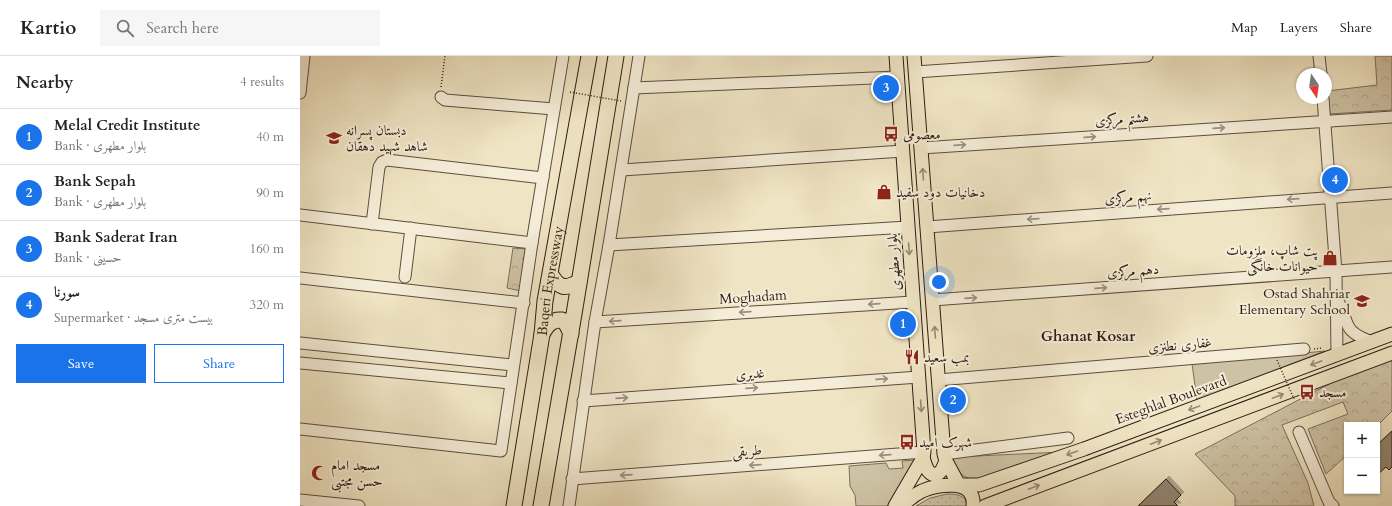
<!DOCTYPE html>
<meta charset="utf-8">
<style>
:root{--surface:#fff;--page:#f6f6f6;--text:#222;--muted:#767676;--line:#e0e0e0;--accent:#1a73e8}
body{margin:0;font-family:Cardo,Amiri,serif;background:var(--page);color:var(--text)}
.controls{position:absolute;right:12px;bottom:12px;display:grid;overflow:hidden;border-radius:0px;box-shadow:0 1px 3px #0004}
.controls button{width:36px;height:36px;display:grid;place-items:center;padding:0;border:0;border-bottom:1px solid var(--line);background:var(--surface);color:var(--text);font:20px sans-serif}
.compass{position:absolute;left:996px;top:12px;width:36px;height:36px;border-radius:50%;background:var(--surface);box-shadow:0 1px 3px #0004;rotate:167deg}
.you{position:absolute;left:639px;top:226px;width:14px;height:14px;margin:-10px;border:3px solid #fff;border-radius:50%;background:#1a73e8;box-shadow:0 0 0 6px #1a73e833}
.badge{display:grid;place-items:center;width:26px;height:26px;border-radius:50%;background:var(--accent);color:#fff;font-size:13px;font-weight:700}
.pin{position:absolute;translate:-50% -50%;border:2px solid #fff;box-shadow:0 1px 4px #0006}
.list{margin:0;padding:0;list-style:none}
h2{display:flex;justify-content:space-between;align-items:center;height:52px;margin:0;padding:0 16px;font-size:17px}
h2 small{font-size:13px;font-weight:400;color:var(--muted)}
.list li{display:grid;grid-template-columns:26px 1fr auto;gap:12px;align-items:center;box-sizing:border-box;height:56px;padding:0 16px;border-top:1px solid var(--line)}
.list b{display:block;font-size:15px;white-space:nowrap}
.list p{margin:0;font-size:13px;white-space:nowrap;color:var(--muted)}
.list em{font-size:13px;font-style:normal;color:var(--muted)}
.actions{display:flex;gap:8px;padding:12px 16px}
.actions a{flex:1;padding:9px 0;border:1px solid var(--accent);border-radius:0px;text-align:center;font-size:14px;color:var(--accent)}
.actions .main{background:var(--accent);color:#fff}
.icon{flex:none;width:22px;height:22px;fill:none;stroke:currentColor;stroke-width:2;stroke-linecap:round;stroke-linejoin:round}
.map{position:relative;flex:none;width:1092px;height:450px;overflow:hidden}
header{display:flex;align-items:center;gap:24px;box-sizing:border-box;height:56px;padding:0 20px;background:var(--surface);border-bottom:1px solid var(--line)}
header strong{font-size:19px}
nav{display:flex;gap:22px;margin-inline-start:auto;font-size:14px}
.search{width:280px;height:36px;background:var(--page);display:flex;align-items:center;gap:10px;box-sizing:border-box;padding:0 14px;border-radius:0px;color:var(--muted);font-size:15px}
main{display:flex}
aside{flex:1;background:var(--surface)}
.map>svg:first-child{display:block}
</style>
<header>
<strong>Kartio</strong>
<div class="search"><svg class="icon" aria-label="search" viewBox="0 0 24 24"><circle cx="10" cy="10" r="6"/><path d="M15 15l6 6"/></svg>Search here</div>
<nav><a>Map</a><a>Layers</a><a>Share</a></nav>
</header>
<main>
<aside>
<h2>Nearby<small>4 results</small></h2>
<ul class="list">
<li><span class="badge">1</span><div><b>Melal Credit Institute</b><p>Bank · بلوار مطهری</p></div><em>40 m</em></li>
<li><span class="badge">2</span><div><b>Bank Sepah</b><p>Bank · بلوار مطهری</p></div><em>90 m</em></li>
<li><span class="badge">3</span><div><b>Bank Saderat Iran</b><p>Bank · حسینی</p></div><em>160 m</em></li>
<li><span class="badge">4</span><div><b>سورنا</b><p>Supermarket · بیست متری مسجد</p></div><em>320 m</em></li>
</ul>
<div class="actions"><a class="main">Save</a><a>Share</a></div>
</aside>
<div class="map">
<svg width="1092" height="450" viewBox="0 0 1092 450">
<defs>
<pattern id="grass-dots" width="8" height="8" patternUnits="userSpaceOnUse"><rect width="8" height="8" fill="#cec2a5"/><path d="M2 2h.1M6 6h.1" fill="none" stroke="#b1a68d" stroke-width="1.8" stroke-linecap="round"/></pattern>
<pattern id="park-crowns" width="20" height="18" patternUnits="userSpaceOnUse"><rect width="20" height="18" fill="#cec2a5"/><path d="M2 6a3 3 0 1 1 6 0M12 15a3 3 0 1 1 6 0" fill="none" stroke="#b1a68d"/></pattern>
<filter id="shadow"><feDropShadow dx="3" dy="-3" stdDeviation="0" flood-color="#0004"/></filter>
</defs>
<rect width="100%" height="100%" fill="#efe4c3"/>
<filter id="stains"><feTurbulence type="fractalNoise" baseFrequency=".005" numOctaves="4"/><feColorMatrix values="0 0 0 0 .2 0 0 0 0 .09 0 0 0 0 .02 0 0 0 .5 -.17"/></filter>
<radialGradient id="worn" r=".72"><stop offset=".6" stop-color="#630" stop-opacity="0"/><stop offset="1" stop-color="#630" stop-opacity=".3"/></radialGradient>
<!-- grass -->
<path fill="url(#grass-dots)" stroke="#7c6f5c" d="M647,438C657,438 666,439 667,450H616L630,442Z"/>
<!-- park -->
<g fill="url(#park-crowns)" stroke="#7c6f5c">
<polygon points="1075,0 1092,0 1092,54 1029,58 1027,35 1077,29"/>
<polygon points="213,192 227,193 221,235 207,232"/>
<polygon points="1092,304 1092,355 1077,370 1047,369 1047,399 1026,418 1008,373 1048,358 1043,346 982,369 1008,427 1014,450 935,450 935,440 895,398 1033,326"/>
</g>
<!-- garden -->
<g fill="#cec2a5" stroke="#7c6f5c">
<polygon points="1025,295 897,344 892,308"/>
<path d="M762,396L679,426C663,421 658,419 653,403L656,401Z"/>
<polygon points="614,404 613,410 595,441 587,450 556,450 555,439 550,430 549,410 586,407 589,413 603,412 602,405"/>
</g>
<!-- building -->
<g fill="#91846f" stroke="#2b1c13" filter="url(#shadow)">
<polygon points="1092,375 1092,411 1089,414 1086,411 1077,419 1077,389"/>
<polygon points="866,423 881,439 874,446 878,450 838,450"/>
</g>
<g fill="none" stroke-linecap="round" stroke-linejoin="round">
<!-- minor casing -->
<g stroke="#5c4e3f" stroke-width="13">
<g id="minor">
<polyline points="1019,0 1021,18"/>
<polyline points="615,16 847,0"/>
<polyline points="334,32 597,21"/>
<polyline points="0,37 4,0"/>
<polyline points="141,41 145,44 254,53"/>
<polyline points="1023,42 1036,216 1037,299"/>
<polyline points="621,92 1092,61"/>
<polyline points="322,114 603,95"/>
<polyline points="0,159 232,187"/>
<polyline points="72,168 79,111 82,106 87,104 243,122"/>
<polyline points="627,171 1092,137"/>
<polyline points="309,189 608,171"/>
<polyline points="105,221 111,172"/>
<polyline points="0,222 224,247"/>
<path d="M1037,243C1051,268 1040,274 1072,286"/>
<polyline points="632,244 1092,211"/>
<polyline points="295,266 613,246"/>
<polyline points="0,287 213,309"/>
<polyline points="0,307 211,327"/>
<polyline points="638,324 1004,293"/>
<polyline points="283,345 619,321"/>
<polyline points="0,373 201,395 232,187 263,0"/>
<polyline points="999,376 1029,446 1033,450"/>
<polyline points="644,398 768,382"/>
<polyline points="272,423 624,396"/>
<polyline points="0,444 59,450"/>
<polyline points="269,450 295,266 309,189 339,0"/>
</g>
</g>
<!-- major casing -->
<g stroke="#2b1c13" stroke-width="15">
<g id="major">
<polyline points="614,0 644,398 646,405 659,429 679,429 784,393 1092,278"/>
<path d="M623,402C626,410 627,419 637,419L642,414L646,405"/>
<polyline points="595,450 623,402 624,396 596,0"/>
<path d="M602,450C608,444 614,439 622,435C638,428 676,422 673,450"/>
<polyline points="685,450 1092,297"/>
</g>
</g>
<!-- highway casing -->
<g stroke="#2b1c13" stroke-width="17">
<g id="highway">
<path d="M251,219C260,233 265,233 279,226"/>
<path d="M242,278C247,269 252,263 262,264L267,269L271,278"/>
<path id="s1" d="M214,450L242,278L245,245L289,0"/>
<polyline points="241,450 275,252 316,0"/>
</g>
</g>
<!-- path -->
<g stroke="#2b1c13" stroke-width="1.5" stroke-dasharray="1 2" stroke-linecap="butt">
<polyline points="141,31 145,0"/>
<polyline points="1014,293 1022,292"/>
</g>
<!-- minor -->
<use href="#minor" stroke="#f5edd8" stroke-width="11"/>
<!-- major -->
<use href="#major" stroke="#efe4c3" stroke-width="13"/>
<!-- highway -->
<use href="#highway" stroke="#efe4c3" stroke-width="15"/>
<!-- path-bridge -->
<g stroke="#2b1c13" stroke-width="1.5" stroke-dasharray="1 2" stroke-linecap="butt">
<polyline points="270,36 321,45"/>
<polyline points="977,304 994,343"/>
</g>
</g>
<!-- one-way arrows -->
<defs><path id="oneway-shaft" d="M-6 0H5M1.5-3L5.5 0L1.5 3" fill="none" stroke-width="1.6" stroke-linecap="round" stroke-linejoin="round"/></defs>
<g stroke="#9a8f7f">
<use href="#oneway-shaft" transform="translate(919 72) rotate(-4)"/>
<use href="#oneway-shaft" transform="translate(790 81) rotate(-4)"/>
<use href="#oneway-shaft" transform="translate(660 89) rotate(-4)"/>
<use href="#oneway-shaft" transform="translate(993 143) rotate(176)"/>
<use href="#oneway-shaft" transform="translate(863 153) rotate(176)"/>
<use href="#oneway-shaft" transform="translate(733 163) rotate(176)"/>
<use href="#oneway-shaft" transform="translate(801 232) rotate(-4)"/>
<use href="#oneway-shaft" transform="translate(671 242) rotate(-4)"/>
<use href="#oneway-shaft" transform="translate(574 248) rotate(176)"/>
<use href="#oneway-shaft" transform="translate(445 256) rotate(176)"/>
<use href="#oneway-shaft" transform="translate(315 265) rotate(176)"/>
<use href="#oneway-shaft" transform="translate(582 323) rotate(-4)"/>
<use href="#oneway-shaft" transform="translate(452 332) rotate(-4)"/>
<use href="#oneway-shaft" transform="translate(322 342) rotate(-4)"/>
<use href="#oneway-shaft" transform="translate(585 399) rotate(176)"/>
<use href="#oneway-shaft" transform="translate(455 409) rotate(176)"/>
<use href="#oneway-shaft" transform="translate(326 419) rotate(176)"/>
</g>
<g stroke="#978a74">
<use href="#oneway-shaft" transform="translate(623 118) rotate(-94)"/>
<use href="#oneway-shaft" transform="translate(609 193) rotate(86)"/>
<use href="#oneway-shaft" transform="translate(635 276) rotate(-94)"/>
<use href="#oneway-shaft" transform="translate(1016 307) rotate(160)"/>
<use href="#oneway-shaft" transform="translate(978 340) rotate(-21)"/>
<use href="#oneway-shaft" transform="translate(621 350) rotate(86)"/>
<use href="#oneway-shaft" transform="translate(894 352) rotate(160)"/>
<use href="#oneway-shaft" transform="translate(856 386) rotate(-21)"/>
<use href="#oneway-shaft" transform="translate(772 397) rotate(161)"/>
<use href="#oneway-shaft" transform="translate(734 431) rotate(-21)"/>
</g>
<!-- icons -->
<defs>
<g id="bus-bare" transform="scale(1.2)"><path d="M-5-6H5V4H4V6H2V4H-2V6H-4V4H-5ZM-3.5-4V0h7V-4ZM-3.5 1.2v1.5H-2V1.2ZM2 1.2v1.5H3.5V1.2Z" fill="#8f2418" stroke="#f5edd8" stroke-width="2.5" paint-order="stroke"/></g>
<g id="school-bare" transform="scale(1.2)"><path d="M0-5L7-2L0 1L-7-2ZM-4 1L0 2.5L4 1V4Q0 6-4 4Z" fill="#8f2418" stroke="#f5edd8" stroke-width="2.5" paint-order="stroke"/></g>
<g id="shop-bare" transform="scale(1.2)"><path d="M-5-2.5h2.3a2.7 3.5 0 0 1 5.4 0H5L5.5 6h-11ZM-1.5-2.5h3a1.5 2.3 0 0 0-3 0Z" fill="#8f2418" stroke="#f5edd8" stroke-width="2.5" paint-order="stroke"/></g>
<g id="restaurant-bare" transform="scale(1.2)"><path d="M-5-6h1v4h1v-4h1v4h1v-4h1v5L-1.5 .5V6h-2V.5L-5-1ZM5-6V6H3V1.5H1.5Q1.5-4 5-6Z" fill="#8f2418" stroke="#f5edd8" stroke-width="2.5" paint-order="stroke"/></g>
<g id="mosque-bare" transform="scale(1.2)"><path d="M3.5-4.9A6 6 0 1 0 3.5 4.9A5 5 0 1 1 3.5-4.9Z" fill="#8f2418" stroke="#f5edd8" stroke-width="2.5" paint-order="stroke"/></g>
</defs>
<g fill-rule="evenodd">
<use href="#bus-bare" x="591" y="78"/>
<use href="#school-bare" x="34" y="82"/>
<use href="#shop-bare" x="584" y="136"/>
<use href="#shop-bare" x="1030" y="202"/>
<use href="#school-bare" x="1062" y="245"/>
<use href="#restaurant-bare" x="612" y="301"/>
<use href="#bus-bare" x="1007" y="336"/>
<use href="#bus-bare" x="607" y="386"/>
<use href="#mosque-bare" x="19" y="417"/>
</g>
<g text-anchor="middle" dominant-baseline="central" stroke-width="4" stroke-linejoin="round" paint-order="stroke">
<!-- street labels -->
<g font-size="14" fill="#2b1c13" stroke="#f5edd8">
<text transform="translate(822 63) rotate(-4)">هشتم مرکزی</text>
<text transform="translate(828 141) rotate(-4)">نهم مرکزی</text>
<text transform="translate(594 206) rotate(-94)">بلوار مطهری</text>
<text transform="translate(833 215) rotate(-4)">دهم مرکزی</text>
<text stroke="none"><textPath href="#s1" startOffset="228">Baqeri Expressway</textPath></text>
<text transform="translate(453 241) rotate(-4)">Moghadam</text>
<text transform="translate(880 289) rotate(-5)">غفاری نطنزی</text>
<text transform="translate(450 318) rotate(-4)">غدیری</text>
<text transform="translate(871 344) rotate(-20)">Esteghlal Boulevard</text>
<text transform="translate(447 395) rotate(-4)">طریقی</text>
</g>
<!-- poi labels -->
<g font-size="14" fill="#2b1c13" stroke="#f5edd8" text-anchor="start">
<text x="46" y="74">دبستان پسرانه<tspan x="46" dy="16">شاهد شهید دهقان</tspan></text>
<text x="603" y="78">معصومی</text>
<text x="596" y="136">دخانیات دود سفید</text>
<text x="1018" y="194" text-anchor="end">پت شاپ، ملزومات<tspan x="1018" dy="16">حیوانات خانگی</tspan></text>
<text x="1050" y="237" text-anchor="end">Ostad Shahriar<tspan x="1050" dy="16">Elementary School</tspan></text>
<text x="624" y="301">بمب سعید</text>
<text x="1019" y="336">مسجد</text>
<text x="619" y="386">شهرک امید</text>
<text x="31" y="409">مسجد امام<tspan x="31" dy="16">حسن مجتبی</tspan></text>
</g>
<!-- neighbourhood labels -->
<g font-size="15" font-weight="bold" fill="#2b1c13" stroke="#f5edd8">
<text x="788" y="280">Ghanat Kosar</text>
</g>
</g>
<rect width="100%" height="100%" filter="url(#stains)"/>
<rect width="100%" height="100%" fill="url(#worn)"/>
</svg>
<div class="controls">
<button>+</button>
<button>−</button>
</div>
<svg class="compass" viewBox="-18 -18 36 36"><path d="M0-13l5 13h-10z" fill="#e53935"/><path d="M0 13l5-13h-10z" fill="#767676"/></svg>
<div class="you"></div>
<div class="pin badge" style="left:603px;top:268px">1</div>
<div class="pin badge" style="left:653px;top:344px">2</div>
<div class="pin badge" style="left:586px;top:32px">3</div>
<div class="pin badge" style="left:1035px;top:124px">4</div>
</div>
</main>
